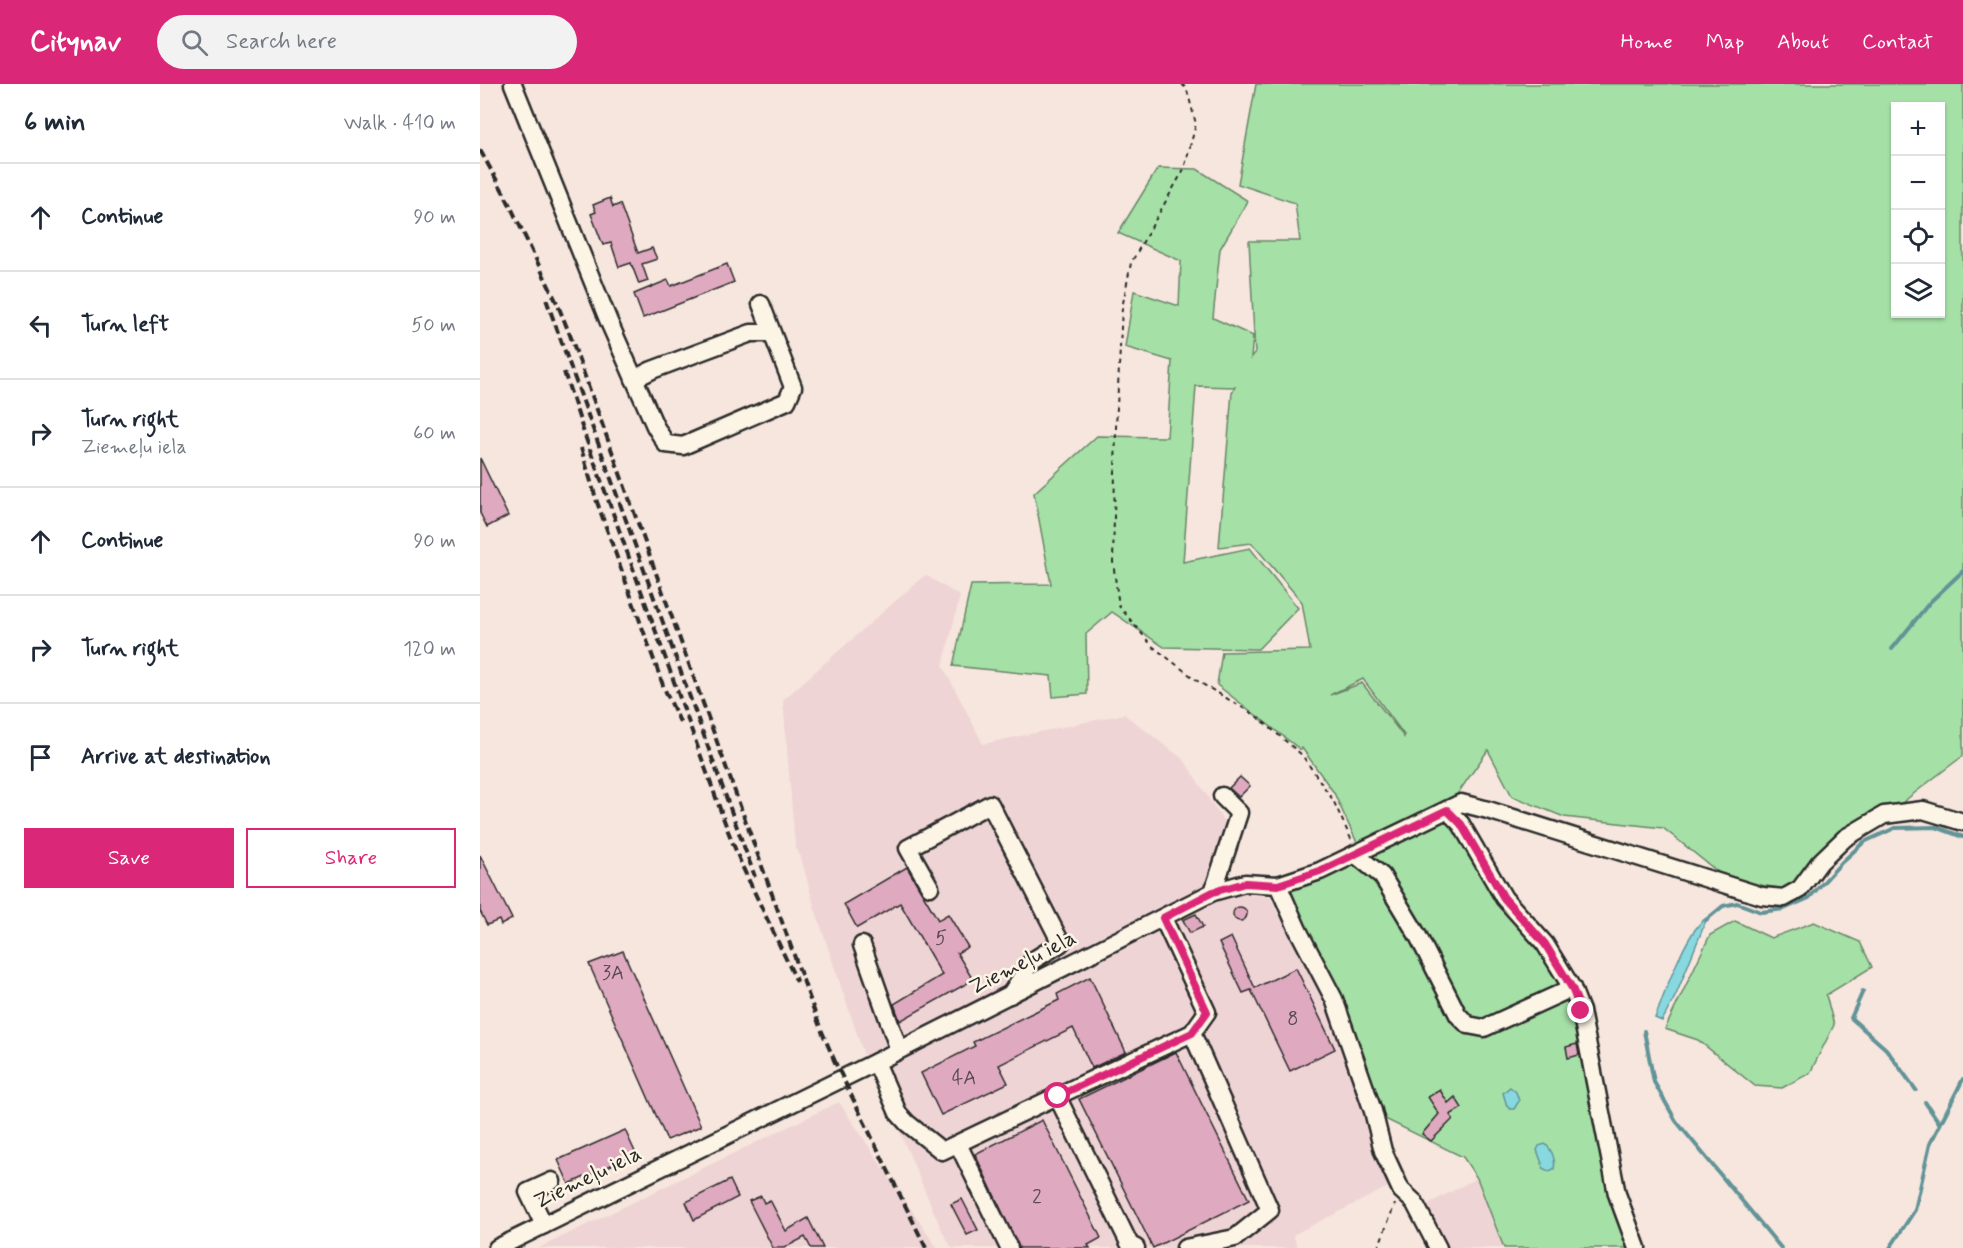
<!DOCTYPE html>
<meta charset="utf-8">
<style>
:root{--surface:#fff;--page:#f2f2f3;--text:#1f2937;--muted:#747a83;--line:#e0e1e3;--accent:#db2777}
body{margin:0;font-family:Mynerve,sans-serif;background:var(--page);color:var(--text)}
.controls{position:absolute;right:18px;top:18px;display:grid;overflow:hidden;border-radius:0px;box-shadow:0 2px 4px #0004}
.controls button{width:54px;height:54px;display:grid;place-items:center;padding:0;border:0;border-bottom:2px solid var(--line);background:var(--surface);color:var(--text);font:30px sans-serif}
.stop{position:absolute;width:18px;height:18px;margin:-14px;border:4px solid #db2777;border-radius:50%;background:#fff}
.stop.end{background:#db2777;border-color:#fff;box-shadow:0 2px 6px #0008}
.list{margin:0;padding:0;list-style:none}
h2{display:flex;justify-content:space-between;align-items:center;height:78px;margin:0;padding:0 24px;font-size:26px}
h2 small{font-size:20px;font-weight:400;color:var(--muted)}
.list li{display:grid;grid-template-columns:39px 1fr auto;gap:18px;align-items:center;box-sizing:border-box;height:108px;padding:0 24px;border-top:2px solid var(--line)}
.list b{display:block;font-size:22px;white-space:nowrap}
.list p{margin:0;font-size:20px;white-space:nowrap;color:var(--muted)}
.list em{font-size:20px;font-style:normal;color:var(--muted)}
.actions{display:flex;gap:12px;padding:18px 24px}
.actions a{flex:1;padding:14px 0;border:2px solid var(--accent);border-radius:0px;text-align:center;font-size:21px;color:var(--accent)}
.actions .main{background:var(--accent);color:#fff}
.icon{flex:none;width:33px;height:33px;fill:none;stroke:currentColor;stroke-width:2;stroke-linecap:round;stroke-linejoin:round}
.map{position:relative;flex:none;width:1483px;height:1164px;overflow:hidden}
header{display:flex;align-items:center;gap:36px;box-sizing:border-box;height:84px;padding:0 30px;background:var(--accent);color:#fff}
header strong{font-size:28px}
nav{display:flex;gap:33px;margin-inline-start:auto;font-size:21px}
.search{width:420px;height:54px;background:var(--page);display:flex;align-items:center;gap:15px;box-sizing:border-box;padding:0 21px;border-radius:33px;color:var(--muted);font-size:22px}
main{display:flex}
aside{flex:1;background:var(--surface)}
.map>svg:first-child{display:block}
</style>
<header>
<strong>Citynav</strong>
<div class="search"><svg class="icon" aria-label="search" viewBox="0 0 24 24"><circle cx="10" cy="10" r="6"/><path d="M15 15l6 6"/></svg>Search here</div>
<nav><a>Home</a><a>Map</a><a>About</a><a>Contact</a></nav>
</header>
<main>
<aside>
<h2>6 min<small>Walk · 410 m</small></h2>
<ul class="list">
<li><svg class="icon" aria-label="ahead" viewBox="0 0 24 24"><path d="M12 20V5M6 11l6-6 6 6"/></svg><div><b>Continue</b></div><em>90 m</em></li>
<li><svg class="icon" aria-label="left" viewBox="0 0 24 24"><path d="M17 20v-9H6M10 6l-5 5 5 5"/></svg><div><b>Turn left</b></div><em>50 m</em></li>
<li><svg class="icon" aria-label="right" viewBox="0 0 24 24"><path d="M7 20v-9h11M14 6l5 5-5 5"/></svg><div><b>Turn right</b><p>Ziemeļu iela</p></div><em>60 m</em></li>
<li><svg class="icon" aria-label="ahead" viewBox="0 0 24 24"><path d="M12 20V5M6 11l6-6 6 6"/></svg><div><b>Continue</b></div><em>90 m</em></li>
<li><svg class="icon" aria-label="right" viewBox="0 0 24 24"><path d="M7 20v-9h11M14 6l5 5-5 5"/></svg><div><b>Turn right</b></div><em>120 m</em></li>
<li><svg class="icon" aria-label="arrive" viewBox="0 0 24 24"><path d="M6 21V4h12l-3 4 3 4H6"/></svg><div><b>Arrive at destination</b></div></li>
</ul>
<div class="actions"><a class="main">Save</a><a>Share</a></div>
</aside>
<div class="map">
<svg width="1483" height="1164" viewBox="0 0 1483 1164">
<rect width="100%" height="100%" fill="#f6e6de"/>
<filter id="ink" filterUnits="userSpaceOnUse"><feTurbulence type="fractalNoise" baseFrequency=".0167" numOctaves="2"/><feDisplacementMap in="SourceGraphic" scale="12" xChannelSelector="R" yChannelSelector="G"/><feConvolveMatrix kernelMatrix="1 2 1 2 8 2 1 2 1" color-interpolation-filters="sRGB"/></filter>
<g filter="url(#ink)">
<!-- built -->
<g fill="#efd4d5">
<polygon points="445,491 480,512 463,582 503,660 644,630 704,676 748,744 726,802 385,974 335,825 323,781 315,761 303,616"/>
<polygon points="754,809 790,813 855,933 910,1102 813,1151 818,1164 472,1164 463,1149 395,990"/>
<polygon points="359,1018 457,1164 59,1164"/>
<polygon points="997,1094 1024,1164 965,1164 944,1122"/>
</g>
<!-- green -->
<g fill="#a5e0a6" stroke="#688668" stroke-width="1.5" fill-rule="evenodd">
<path d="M776,0H1483V672C1423,716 1367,766 1305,805L1248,796L1183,744L1084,733L1032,712L1008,666L969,722L1096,909L1138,1101L1160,1164H1024L997,1094L983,1073L901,1033L806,805L879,763L854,709L822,664L821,666L737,601L742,568L830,566L822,518L772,459L739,463L752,308L755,303L716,302L703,478L770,464L818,524L778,565L684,563L632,528L606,550L607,610L573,613L571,592L473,582L491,501L571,500L554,409L617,352L687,353L692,277L645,263L654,207L699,222L701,177L638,149L678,84L717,85L768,117L740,165L733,234L773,252L771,274L775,269L769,157H820L815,119L758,100ZM1416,22H1460V230H1416ZM883,595L924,651V653L882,599L850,611Z"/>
<polygon points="1255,837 1291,854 1334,838 1380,858 1392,883 1346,911 1354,941 1330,989 1302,1004 1275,1002 1218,956 1185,945 1230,851"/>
</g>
<!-- water -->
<g fill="#87d9df" stroke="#629397" stroke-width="1.5">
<path d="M1227,834L1196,911L1182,937L1175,934C1184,911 1207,844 1227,834Z"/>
<polygon points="1030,1003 1036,1008 1039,1017 1034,1025 1030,1025 1027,1022 1023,1009"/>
<path d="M1065,1060C1072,1065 1076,1077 1074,1085L1069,1087L1064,1085L1057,1066L1059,1062Z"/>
</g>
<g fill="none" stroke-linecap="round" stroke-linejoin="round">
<!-- stream -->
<g stroke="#629397" stroke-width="4">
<polyline points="1412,565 1450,518 1483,487"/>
<polyline points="1226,836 1243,822 1257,819 1281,828 1304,825 1329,814 1362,778 1384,758 1415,744 1456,743 1483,753"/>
<polyline points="1383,907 1371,934 1406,965 1436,1006"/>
<polyline points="1164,947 1174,998 1196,1037 1301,1164"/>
<polyline points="1445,1018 1460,1040"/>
<polyline points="1410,1164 1435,1126 1450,1060 1483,995"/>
</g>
</g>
<!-- building -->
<g fill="#dfa9c0" stroke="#2b2b2b" stroke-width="1.5">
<polygon points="130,114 133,123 140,120 158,169 172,164 177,175 162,180 168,197 159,200 151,179 139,183 131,159 123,161 111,130 116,128 113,121"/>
<polygon points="247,180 254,198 163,234 154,210 188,196 191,202"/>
<polygon points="0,374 28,432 7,443 0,429"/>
<polygon points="760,693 770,702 759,713 749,704"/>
<polygon points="0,771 32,835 21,841 19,836 7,841 0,827"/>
<polygon points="427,783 458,836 468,830 488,863 477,869 493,896 420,937 414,920 462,891 420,819 377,844 364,820"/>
<circle cx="760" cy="830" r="7"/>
<polygon points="716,830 723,843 710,849 703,836"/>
<polygon points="751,853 775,904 816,884 855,965 810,987 771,906 763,909 739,859"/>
<polygon points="143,867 221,1042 187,1056 109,880"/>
<polygon points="610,893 646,968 612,984 593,944 519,981 528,999 461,1031 441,989 495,962 493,958 579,916 577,910"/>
<polygon points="1097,960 1099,971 1088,974 1086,963"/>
<polygon points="696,968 769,1116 673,1164 599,1015"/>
<polygon points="960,1006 968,1019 975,1013 982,1024 970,1031 973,1035 951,1057 942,1050 959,1030 948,1013"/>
<polygon points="562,1036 621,1154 608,1161 610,1164 539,1164 495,1070"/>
<polygon points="145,1046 156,1070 89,1100 78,1076"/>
<polygon points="250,1096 258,1113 214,1136 206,1118"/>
<polygon points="281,1112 284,1119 290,1116 306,1147 328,1134 343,1164 331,1164 325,1153 304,1164 293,1164 269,1117"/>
<polygon points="482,1115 498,1146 487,1151 471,1120"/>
</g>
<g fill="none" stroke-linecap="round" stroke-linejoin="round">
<!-- minor casing -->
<g stroke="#2b2b2b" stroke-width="21">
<g id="minor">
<polyline points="33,0 129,238 175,342 186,360 203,362 307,317 313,303 281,220"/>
<polyline points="154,295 172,286 271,249 291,249"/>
<polyline points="967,726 981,740 1024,814 1065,860 1092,904 1101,927 1137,1110 1157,1164"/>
<polyline points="875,770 902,792 938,852 978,931 988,941 1004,944 1092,904"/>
<polyline points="798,801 840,787 981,719 1008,726 1282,812 1304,814 1320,805 1340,778 1365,754 1404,731 1443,726 1483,738"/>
<polyline points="450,803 428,764 510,720 581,859 552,877 530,911"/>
<polyline points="733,808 759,729 742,712"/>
<polyline points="382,861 419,966"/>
<polyline points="396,978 418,1029 427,1039 462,1067 577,1012"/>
<polyline points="478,1060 529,1164"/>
<polyline points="64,1141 48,1108 72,1097"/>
<polyline points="17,1164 396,978 733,808 765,799 798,801 818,846 854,915 893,1027 903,1067 921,1106 934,1118 958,1164"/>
<polyline points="656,1164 650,1161 577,1012 712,949 727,928 683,834"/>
<polyline points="705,1164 755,1154 790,1126 712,949"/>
</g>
</g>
<!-- path -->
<g stroke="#2b2b2b" stroke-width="2" stroke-dasharray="4.5 4.5" stroke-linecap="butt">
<polyline points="702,0 707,6 716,40 704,85 651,179 642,224 636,343 633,478 639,522 672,562 719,598 775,631 822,671 853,716 871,755"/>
<polyline points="898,1164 915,1120"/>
</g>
<!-- minor -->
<use href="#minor" stroke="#fcf5e5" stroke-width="16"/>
<!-- rail -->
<g stroke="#2b2b2b" stroke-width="4" stroke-dasharray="9 4.5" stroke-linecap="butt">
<polyline points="0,66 25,111 77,219 90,251 340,943 356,980"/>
<polyline points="66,215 275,793"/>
<polyline points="84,288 104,349 248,747 262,782 317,898"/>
<polyline points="101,364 117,418 184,604 201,640"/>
<polyline points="353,974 446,1164"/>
</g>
</g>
</g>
<g fill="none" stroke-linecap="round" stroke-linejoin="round" filter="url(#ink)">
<!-- route -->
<polyline stroke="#db2777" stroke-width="8" points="578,1012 712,949 727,928 683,834 733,808 765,799 798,801 840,787 967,726 981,740 1024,814 1065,860 1092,904 1101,927"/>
</g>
<g text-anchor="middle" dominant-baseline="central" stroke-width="5" stroke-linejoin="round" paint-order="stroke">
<!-- number labels -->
<g font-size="20" fill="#584a50">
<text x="461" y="854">5</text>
<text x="133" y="889">3A</text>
<text x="813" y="935">8</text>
<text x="484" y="994">4A</text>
<text x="557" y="1113">2</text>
</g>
<!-- street labels -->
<g font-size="22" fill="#2b2b2b" stroke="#fcf5e5">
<text transform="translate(543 879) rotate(-27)">Ziemeļu iela</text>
<text transform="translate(108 1094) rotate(-26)">Ziemeļu iela</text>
</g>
</g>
</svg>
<div class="controls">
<button>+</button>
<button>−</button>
<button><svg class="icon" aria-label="locate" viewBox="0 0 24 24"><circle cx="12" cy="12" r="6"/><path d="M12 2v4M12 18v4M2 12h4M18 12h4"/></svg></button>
<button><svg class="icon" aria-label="layers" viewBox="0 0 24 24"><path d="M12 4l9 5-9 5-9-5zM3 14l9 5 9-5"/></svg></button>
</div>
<div class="stop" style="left:578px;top:1012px"></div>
<div class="stop end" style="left:1101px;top:927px"></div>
</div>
</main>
